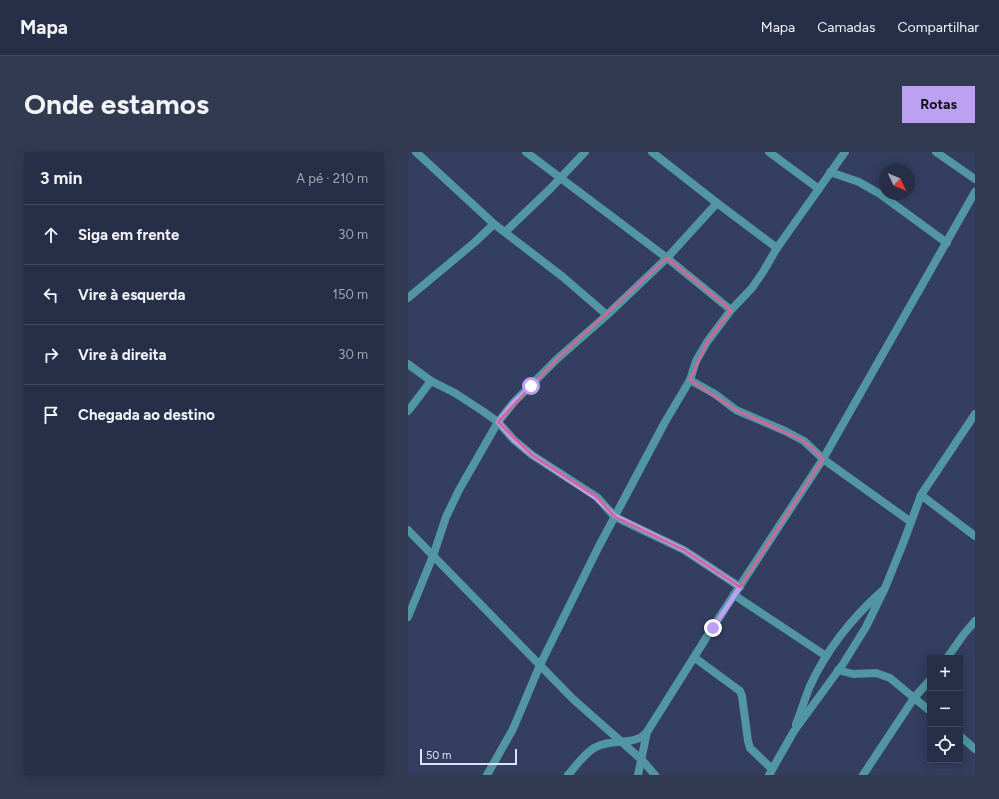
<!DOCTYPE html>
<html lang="pt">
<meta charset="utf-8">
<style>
:root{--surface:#262e48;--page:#323a52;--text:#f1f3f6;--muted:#a4a8b4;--line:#424a60;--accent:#bca0f2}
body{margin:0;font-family:Figtree,sans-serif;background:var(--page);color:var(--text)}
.controls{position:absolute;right:12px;bottom:12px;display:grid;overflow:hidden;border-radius:0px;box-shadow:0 2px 10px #0003}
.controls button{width:36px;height:36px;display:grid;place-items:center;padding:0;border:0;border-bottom:1px solid var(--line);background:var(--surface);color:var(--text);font:20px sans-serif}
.compass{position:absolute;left:471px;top:12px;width:36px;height:36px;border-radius:50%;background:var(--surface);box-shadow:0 2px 10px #0003;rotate:134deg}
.scale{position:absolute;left:12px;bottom:10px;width:97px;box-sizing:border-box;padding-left:4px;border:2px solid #dbe3f8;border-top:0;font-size:11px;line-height:14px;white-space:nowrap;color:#dbe3f8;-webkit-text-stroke:3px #333e60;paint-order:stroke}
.stop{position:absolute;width:12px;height:12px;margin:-9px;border:3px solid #bca0f2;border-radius:50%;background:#fff}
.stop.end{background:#bca0f2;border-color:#fff;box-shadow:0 1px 4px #0008}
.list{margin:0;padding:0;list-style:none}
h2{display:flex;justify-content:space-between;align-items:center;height:52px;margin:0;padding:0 16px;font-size:17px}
h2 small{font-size:13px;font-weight:400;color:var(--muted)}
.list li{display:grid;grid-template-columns:26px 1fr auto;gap:12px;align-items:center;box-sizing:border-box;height:60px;padding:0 16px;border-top:1px solid var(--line)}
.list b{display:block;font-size:15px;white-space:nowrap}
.list em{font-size:13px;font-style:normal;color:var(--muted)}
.icon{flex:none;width:22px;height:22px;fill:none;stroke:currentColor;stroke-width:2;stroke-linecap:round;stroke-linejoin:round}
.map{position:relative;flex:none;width:567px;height:623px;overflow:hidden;border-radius:0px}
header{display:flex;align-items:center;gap:24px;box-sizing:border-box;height:56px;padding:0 20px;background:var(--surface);border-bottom:1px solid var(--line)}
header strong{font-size:19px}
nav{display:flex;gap:22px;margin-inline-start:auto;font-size:14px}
.intro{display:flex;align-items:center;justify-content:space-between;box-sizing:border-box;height:96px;padding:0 24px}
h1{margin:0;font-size:28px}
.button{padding:10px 18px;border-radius:0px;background:var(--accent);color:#111;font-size:14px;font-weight:700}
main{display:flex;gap:24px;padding:0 24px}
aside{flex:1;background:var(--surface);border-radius:0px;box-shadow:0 2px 10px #0003}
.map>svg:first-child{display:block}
</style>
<header>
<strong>Mapa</strong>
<nav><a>Mapa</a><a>Camadas</a><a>Compartilhar</a></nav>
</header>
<div class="intro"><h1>Onde estamos</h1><a class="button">Rotas</a></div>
<main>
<aside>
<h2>3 min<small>A pé · 210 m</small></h2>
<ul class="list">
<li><svg class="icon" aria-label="ahead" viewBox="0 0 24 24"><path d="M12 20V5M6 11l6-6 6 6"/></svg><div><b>Siga em frente</b></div><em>30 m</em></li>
<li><svg class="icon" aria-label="left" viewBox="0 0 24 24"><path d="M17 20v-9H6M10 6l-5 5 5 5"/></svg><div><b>Vire à esquerda</b></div><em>150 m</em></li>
<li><svg class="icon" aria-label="right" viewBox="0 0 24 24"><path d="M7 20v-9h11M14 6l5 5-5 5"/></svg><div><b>Vire à direita</b></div><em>30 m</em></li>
<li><svg class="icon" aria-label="arrive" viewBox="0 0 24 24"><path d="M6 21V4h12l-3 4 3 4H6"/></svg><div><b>Chegada ao destino</b></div></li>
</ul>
</aside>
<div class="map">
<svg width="567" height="623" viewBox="0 0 567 623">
<rect width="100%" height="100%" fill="#333e60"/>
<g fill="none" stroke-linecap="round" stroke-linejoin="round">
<!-- minor -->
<g stroke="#5196a2" stroke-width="8">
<polyline points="8,0 86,72 155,125 199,163"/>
<polyline points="118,0 259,106 323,158"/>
<polyline points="244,0 309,51 369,96"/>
<polyline points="361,0 411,37"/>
<polyline points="528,0 567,27"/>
<polyline points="422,20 451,30 472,42 539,91"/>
<polyline points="97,80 142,37 177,0"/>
<polyline points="0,146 67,90 86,72"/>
<polyline points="0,212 23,229 47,241 76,260 90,270 106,288 124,303 189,345 207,365 276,398 332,435"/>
<polyline points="282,228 307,242 328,258 377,279 396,289 415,307 503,370"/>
<polyline points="0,259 23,229"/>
<polyline points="513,343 567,384"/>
<polyline points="0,378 165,547 234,608 247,623"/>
<polyline points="326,443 418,504"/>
<polyline points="0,465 25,404 38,365 51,338 90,270 106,250 149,207 199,163 259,106 309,51"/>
<polyline points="287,506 332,539 334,544 340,589 342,596 364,617"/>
<polyline points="539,506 556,482 567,469"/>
<polyline points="430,518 445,522 468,521 482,526 522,559"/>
<path d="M388,572C393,560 397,546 402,534C419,497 444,466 474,439"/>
<polyline points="552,584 567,597"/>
<polyline points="79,623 105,577 132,513 190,396 257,270 282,228 288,209 299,190 323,158 344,136 355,120 369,96 437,0"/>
<path d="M160,623C168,614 176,602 186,596C199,588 215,592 229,587C232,586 236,583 239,580"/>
<polyline points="230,623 239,580 305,475 415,307 567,40"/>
<polyline points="361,623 386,579 435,512 458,475 477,436 496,389 513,343 567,262"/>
<polyline points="455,623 506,546 522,528"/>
</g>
</g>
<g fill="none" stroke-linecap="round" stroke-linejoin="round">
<!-- route -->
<polyline stroke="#bca0f2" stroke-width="5" points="123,234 106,250 90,270 106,288 124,303 188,346 207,364 276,398 332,435 305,476"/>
</g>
<!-- marked area -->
<path fill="none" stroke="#cc699a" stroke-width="3" stroke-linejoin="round" d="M259,106L323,158L299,190L282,228L328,258L396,289L415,307L332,435L276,398L207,365L189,345L124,303L90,270L149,207Z"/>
</svg>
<div class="controls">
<button>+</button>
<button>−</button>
<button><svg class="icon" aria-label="locate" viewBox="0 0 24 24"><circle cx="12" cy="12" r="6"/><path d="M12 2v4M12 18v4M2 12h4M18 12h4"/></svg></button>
</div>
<svg class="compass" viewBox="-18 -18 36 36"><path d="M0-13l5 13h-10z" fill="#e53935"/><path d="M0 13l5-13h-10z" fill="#a4a8b4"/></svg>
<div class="scale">50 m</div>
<div class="stop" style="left:123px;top:234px"></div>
<div class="stop end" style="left:305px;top:476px"></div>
</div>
</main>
